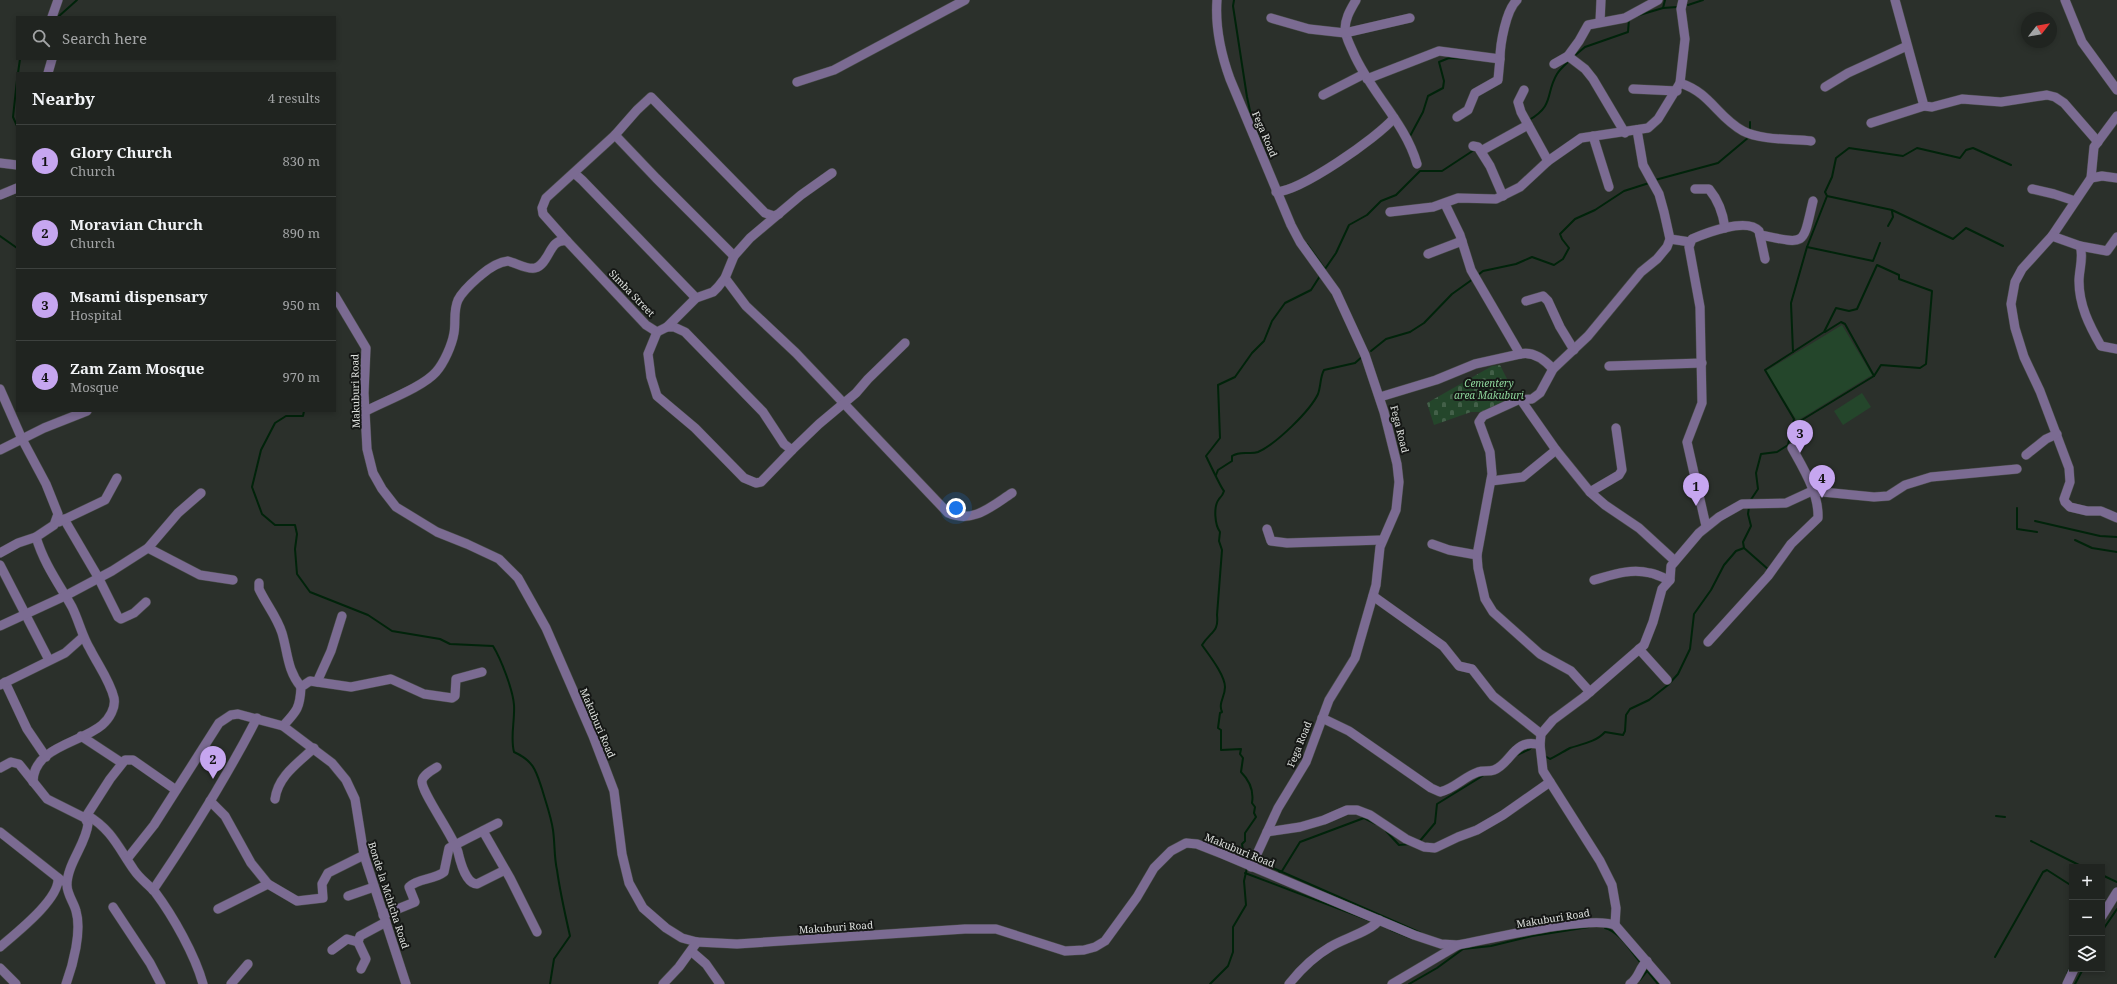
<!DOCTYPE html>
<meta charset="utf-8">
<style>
:root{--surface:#202420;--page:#282c29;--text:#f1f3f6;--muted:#a2a4a5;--line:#3d413e;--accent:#c6a6f0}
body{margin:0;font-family:"Noto Serif",serif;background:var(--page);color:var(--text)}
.controls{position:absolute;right:12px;bottom:12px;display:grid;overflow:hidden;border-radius:0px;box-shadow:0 2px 6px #0003}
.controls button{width:36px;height:36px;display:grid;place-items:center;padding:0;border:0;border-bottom:1px solid var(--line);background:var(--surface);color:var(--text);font:20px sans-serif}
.compass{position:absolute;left:2021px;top:12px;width:36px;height:36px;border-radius:50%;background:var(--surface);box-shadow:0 2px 6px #0003;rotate:59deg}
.you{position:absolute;left:956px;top:508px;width:14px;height:14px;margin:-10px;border:3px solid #fff;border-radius:50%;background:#1a73e8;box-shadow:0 0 0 6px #1a73e833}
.badge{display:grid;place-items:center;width:26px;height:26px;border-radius:50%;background:var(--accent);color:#111;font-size:13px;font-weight:700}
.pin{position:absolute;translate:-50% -33px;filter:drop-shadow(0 1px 2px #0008)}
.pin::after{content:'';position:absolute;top:21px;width:14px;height:12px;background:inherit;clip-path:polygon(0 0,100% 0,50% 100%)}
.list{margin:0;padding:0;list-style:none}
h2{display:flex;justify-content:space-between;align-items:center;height:52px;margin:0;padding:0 16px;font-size:17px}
h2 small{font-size:13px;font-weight:400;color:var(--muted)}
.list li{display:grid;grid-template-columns:26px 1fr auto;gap:12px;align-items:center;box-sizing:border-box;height:72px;padding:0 16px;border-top:1px solid var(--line)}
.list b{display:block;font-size:15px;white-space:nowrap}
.list p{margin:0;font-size:13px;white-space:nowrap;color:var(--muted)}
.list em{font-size:13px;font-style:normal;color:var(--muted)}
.icon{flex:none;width:22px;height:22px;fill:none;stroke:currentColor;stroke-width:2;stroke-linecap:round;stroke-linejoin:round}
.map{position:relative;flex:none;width:2117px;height:984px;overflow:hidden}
.search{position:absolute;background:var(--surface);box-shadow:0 2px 6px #0003;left:16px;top:16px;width:320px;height:44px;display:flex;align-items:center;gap:10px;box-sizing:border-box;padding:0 14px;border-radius:0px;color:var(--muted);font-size:15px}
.panel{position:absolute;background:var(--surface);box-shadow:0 2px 6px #0003;left:16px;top:72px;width:320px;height:340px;border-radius:0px}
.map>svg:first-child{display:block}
</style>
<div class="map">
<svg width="2117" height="984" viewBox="0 0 2117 984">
<defs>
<pattern id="cemetery-stones" width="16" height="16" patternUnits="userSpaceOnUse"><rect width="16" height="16" fill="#24462b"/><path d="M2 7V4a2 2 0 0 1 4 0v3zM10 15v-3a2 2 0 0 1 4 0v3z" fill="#436049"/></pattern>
</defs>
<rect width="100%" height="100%" fill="#2b302b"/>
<!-- cemetery -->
<polygon fill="url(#cemetery-stones)" points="1500,365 1516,397 1485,412 1471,412 1434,425 1427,403 1492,366"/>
<!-- pitch -->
<g fill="#24462b">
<polygon points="1842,325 1872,375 1797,421 1766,371"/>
<polygon points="1862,393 1871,407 1843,425 1834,411"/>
</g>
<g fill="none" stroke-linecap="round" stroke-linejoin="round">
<!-- stream -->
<g stroke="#00230a" stroke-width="2">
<polyline points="1234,0 1233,6 1247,97 1252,120 1267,157"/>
<polyline points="1688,5 1703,0"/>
<polyline points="1663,8 1677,7"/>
<polyline points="1636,16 1663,8 1665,0"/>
<polyline points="58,17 77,0"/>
<polyline points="1573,57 1585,47 1628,32 1629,19"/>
<polyline points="18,73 20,59"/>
<polyline points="17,80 13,117 17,126"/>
<path d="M1529,120C1555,105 1545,94 1557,74C1560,69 1566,64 1570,60"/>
<polyline points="1750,122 1750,131"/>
<polyline points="1409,138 1423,112 1428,96 1443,88 1444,81 1439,62 1449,58 1470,59"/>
<polyline points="1655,180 1718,163 1749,137"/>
<polyline points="1827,196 1892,210 1953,239 1966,228 2003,246"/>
<polyline points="1888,226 1893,217 1892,211"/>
<polyline points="0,236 17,248"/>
<polyline points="1307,244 1325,269 1336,253 1349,225 1367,215 1381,201 1396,195 1420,171 1442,171 1474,150"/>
<polyline points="1807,247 1873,261 1880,243"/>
<polyline points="1478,275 1483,271 1516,264 1532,257 1554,265 1563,259 1569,248 1562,239 1560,234 1575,219 1595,210 1624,191 1649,183"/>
<polyline points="1825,332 1841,322 1845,324 1874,376"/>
<polyline points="1371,351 1386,339 1410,332 1424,323 1452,294 1473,279"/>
<path d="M304,411L303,416H286L275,423L261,450L252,487L262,514L275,525H295L297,534L295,549L297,574L310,592L368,615L392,631L440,639L450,644L493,646C501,659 513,690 514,705C515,721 510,737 514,752C534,761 536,771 542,789C546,803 551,816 553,830C555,844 554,857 557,870C560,892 565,914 570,936L554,959L550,984"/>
<polyline points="1792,426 1874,376 1881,365 1920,368 1926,364 1932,291 1899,279 1899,275 1877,265 1857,309 1849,311 1836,308 1824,332 1793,352"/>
<path d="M1216,475L1218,470L1232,461V456C1241,450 1250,455 1258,452C1276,444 1310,411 1318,394C1321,386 1320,377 1324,370L1355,363L1363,356"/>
<polyline points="1750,501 1758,489 1756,473 1761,454 1777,452 1788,445 1794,419 1765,370 1793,352 1791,303 1807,247 1827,196 1825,192 1832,177 1836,158 1849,148 1903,156 1917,148 1960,158 1966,150 1973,148 2011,165"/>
<polyline points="2017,508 2017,529 2037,532"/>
<polyline points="2035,521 2100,536 2117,537"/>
<polyline points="2075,540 2092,548 2117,552"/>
<polyline points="1744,548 1743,542 1751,526 1748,514 1749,507"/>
<polyline points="1517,755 1530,749 1531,746"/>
<path d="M1545,756L1550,759C1557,756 1564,751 1570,748C1582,744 1596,742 1605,732L1623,735L1625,731L1626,715L1630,709L1649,700L1668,685L1678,674L1690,649L1694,614L1711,590L1724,565L1736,551L1744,548L1769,570"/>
<polyline points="1996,816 2005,817"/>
<polyline points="1386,831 1399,845 1411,844"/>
<polyline points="2031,841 2083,867"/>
<polyline points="1419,842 1435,823 1437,804 1484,775"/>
<path d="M1247,861L1249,855L1243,850L1242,844L1245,841V833L1256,817L1254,813L1255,807L1252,803C1254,791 1249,780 1241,772L1243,758L1240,754L1241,749L1221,750V730L1218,728L1220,713L1222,712C1218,703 1225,697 1225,687C1225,675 1209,655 1202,645C1211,631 1219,632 1217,615L1222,550L1219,541L1220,532C1215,525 1213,507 1219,499C1222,496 1223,495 1224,491C1221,488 1209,462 1206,456L1220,438L1218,385L1235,377L1252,353L1264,341L1272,321L1285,303L1311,290L1320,276"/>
<polyline points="1257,861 1421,933"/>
<polyline points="1279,872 1282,871 1300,842 1364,818 1376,824"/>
<polyline points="1245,873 1371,921"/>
<polyline points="2102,875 2117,882"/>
<path d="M1605,928C1620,932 1631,952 1641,963"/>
<polyline points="1391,930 1411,938"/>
<polyline points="2102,931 2117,909"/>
<polyline points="1995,957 2043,872 2047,870 2072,886"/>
<polyline points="1645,968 1658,984"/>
<polyline points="2067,974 2072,964"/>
<polyline points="1640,980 1647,971"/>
<polyline points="1210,984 1228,966 1233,952 1233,927 1246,905 1244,881 1247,868"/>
<polyline points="1409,984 1437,968 1463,949 1491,946 1532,936 1589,927"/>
<polyline points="2075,984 2083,969"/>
</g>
<!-- minor casing -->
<g stroke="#484c48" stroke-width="10">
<g id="minor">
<path d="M1217,0C1215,27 1221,54 1230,79L1291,225L1300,242L1336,292L1365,355L1384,412L1397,464L1399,482L1396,510L1380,547L1376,585L1355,658L1329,700L1306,762L1278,808L1251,867"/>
<path d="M1356,0C1351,9 1345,18 1345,29C1345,36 1350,45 1353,52C1370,92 1405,122 1417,164"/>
<polyline points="1895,0 1924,106 1932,107 1962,99 2001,102 2047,95 2055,97 2064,103 2098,142"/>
<polyline points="2065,0 2082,42 2117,90"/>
<polyline points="52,17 58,0"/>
<polyline points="1271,18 1309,29 1345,33 1410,18"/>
<polyline points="1600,22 1601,0"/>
<polyline points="1568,56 1585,69 1593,79 1625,133"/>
<polyline points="1554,64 1568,56 1579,41 1588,25 1625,18 1658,0"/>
<polyline points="48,73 52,59"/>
<path d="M1367,79L1439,51L1500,59C1500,44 1506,10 1517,0"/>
<polyline points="797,82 834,70 965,0"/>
<path d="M1680,83C1711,93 1717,117 1743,131C1760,140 1791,139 1811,141"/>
<polyline points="1825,87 1848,73 1907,46"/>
<polyline points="1633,89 1677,91"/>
<polyline points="1524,90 1518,102 1521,112 1548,161"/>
<polyline points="1323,95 1364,74"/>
<polyline points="2117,116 2094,147 2091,178 2052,236 2022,269 2015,282 2011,304 2015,328 2024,357 2040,391 2069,468 2070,482 2064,499 2065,502 2070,507 2087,511 2101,511 2117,518"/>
<polyline points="1457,117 1468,110 1475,93 1498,80 1500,59"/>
<polyline points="1871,123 1924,106"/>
<polyline points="615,135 656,178 734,256"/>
<polyline points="1593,136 1609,187"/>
<polyline points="1473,146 1478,147 1490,166 1503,196"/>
<polyline points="1481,151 1528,125"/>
<polyline points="0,163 17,165"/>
<polyline points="574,173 582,180 696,298"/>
<polyline points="2091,178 2102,176 2117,178"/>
<path d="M1695,189H1709C1719,201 1723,213 1725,228"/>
<polyline points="2032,189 2054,194 2075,201"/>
<path d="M1276,192C1301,191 1377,138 1394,118"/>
<polyline points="0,195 17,188"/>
<polyline points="1445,204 1460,235 1471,270 1520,354"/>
<polyline points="1390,212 1433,207 1458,198 1496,199 1520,187 1548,161 1581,138 1648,128 1658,119 1680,83 1685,39 1681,9 1683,0"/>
<path d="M1760,235C1807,244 1802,247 1813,201"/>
<path d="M2052,236L2080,246C2084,256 2079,270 2079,281C2079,305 2089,325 2101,346L2117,349"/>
<polyline points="1670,239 1690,242"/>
<polyline points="567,241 543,214 542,208 546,198 615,135 637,110 651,97 765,213 774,216 779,214"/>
<polyline points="2080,246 2107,251 2117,237"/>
<polyline points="1428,254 1462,241"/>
<path d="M725,278L746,306L796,353L948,513C973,524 992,506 1012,493"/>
<path d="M335,296L366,348L364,393L367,449L373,473L382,489L396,507L437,532L467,544L499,559L518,578L546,628L593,736L614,791L622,854L629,883L643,908L666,928L682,938L697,942L737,944L965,929H996L1065,951L1084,950L1095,947L1105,941L1137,897L1154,868L1171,851L1186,843L1197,844L1220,853L1414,935L1441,944L1458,945C1491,939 1589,915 1615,925L1666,984"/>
<polyline points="1526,301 1543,296 1548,301 1560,327 1574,350"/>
<polyline points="667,327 674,327 685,332 763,412 784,444 792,450 819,424 856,393 868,379 905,343"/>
<polyline points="657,332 648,354 651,377 657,396 695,428 744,478 756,483 761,482 792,450"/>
<polyline points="1609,366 1702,363"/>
<path d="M0,389L22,439L46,484L58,514L54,525L36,537C44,564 59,584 72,607C79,621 82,636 90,649C98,665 110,681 114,698C116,708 109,719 102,725C81,743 33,747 33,782"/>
<path d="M1380,397L1436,380L1475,364L1520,354C1533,351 1544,359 1553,369"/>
<polyline points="1521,400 1556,450 1590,492 1605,505 1639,528 1675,561"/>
<path d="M366,411C385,401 423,387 436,372C444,363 452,345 454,333C456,322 453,311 458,300C463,290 473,282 481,275C488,269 499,262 508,261C516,263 528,270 535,268C550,264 549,237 567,241L646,325L657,332L667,327L696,298L713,292L718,287L725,278L734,256L750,238L801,195L832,173"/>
<polyline points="0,450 44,428 87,411"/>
<polyline points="2026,455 2046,439 2057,434"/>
<polyline points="1491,481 1523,477 1556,450"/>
<polyline points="1590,492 1619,475 1622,470 1616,428"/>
<polyline points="64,519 98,577 118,617 121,619 134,613 146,602"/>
<polyline points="59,522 105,500 117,478"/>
<path d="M1706,526L1687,442L1702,403L1700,307L1689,247L1692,239C1706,233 1747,217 1759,231L1765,259"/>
<polyline points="1267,529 1271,541 1287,543 1382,540"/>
<polyline points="1432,544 1449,550 1477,555"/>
<polyline points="148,548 200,575 233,580"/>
<polyline points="0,553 18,543 36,537"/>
<polyline points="0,565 49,660"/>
<path d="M1594,580C1612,575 1630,568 1650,573C1657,574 1662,578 1670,580"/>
<path d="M259,583V589C266,604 277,617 282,633C288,653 287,670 301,687"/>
<polyline points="1373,596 1443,646 1459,666 1472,669 1493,696 1541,734"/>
<polyline points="0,626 65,596 112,571 148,548 178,513 201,493"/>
<path d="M1708,642L1768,576L1791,544L1818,518C1819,493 1803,468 1792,448"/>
<polyline points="1639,649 1667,680"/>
<polyline points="5,682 27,729 46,757"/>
<polyline points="317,682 331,651 342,616"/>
<polyline points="0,685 65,653 83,637"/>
<polyline points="1590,692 1571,671 1540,654 1493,612 1485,599 1478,568 1477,555 1492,474 1490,452 1479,422 1483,416 1518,400 1532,399 1540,393 1553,369 1588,336 1641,272 1657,259 1667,247 1670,239 1664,212 1659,194 1643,165 1637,130"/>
<path d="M1322,718L1349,731L1431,788L1440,792C1454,789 1465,776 1478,772C1483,770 1489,772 1494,770C1511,764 1514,737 1540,745"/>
<path d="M283,726C297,711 300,708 301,687L310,681L351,687L391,679L424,694L452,698L455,696L456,679L482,672"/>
<polyline points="81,736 122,763"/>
<path d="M437,767C432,770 423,775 422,781C421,792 453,835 458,852C460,861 466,884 477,884L505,870"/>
<path d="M0,768L11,762L19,764L47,799L85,818L88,824C86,844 67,864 67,885C67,894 74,903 76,911C82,931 73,965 66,984"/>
<path d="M275,799C278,776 298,763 314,748"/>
<polyline points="210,801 225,816 251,863 268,884 297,901 323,898 322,884 328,873 364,855"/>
<path d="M87,815C112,830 118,847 134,870C140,879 148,884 155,892C173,916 195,955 203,984"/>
<polyline points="85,818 110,779 125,760 133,760 176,790"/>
<polyline points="483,831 510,878 537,932"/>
<polyline points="0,832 62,881"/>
<polyline points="1267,832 1300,827 1324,820 1347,810 1357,810 1370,815 1406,839 1424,847 1435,848 1458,837 1477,830 1503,815 1550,782"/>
<polyline points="127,859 154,825 219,723 231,715 238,714 283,726 332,763 346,780 355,799 364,855 406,984"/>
<path d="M153,890C191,834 226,778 257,718"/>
<polyline points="348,896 374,887"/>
<polyline points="113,907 150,963 161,984"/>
<polyline points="218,909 268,884"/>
<path d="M383,915L415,902L409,887C418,878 434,880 444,872L449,848L498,823"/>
<polyline points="2102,916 2117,892"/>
<polyline points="1615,925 1616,908 1612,885 1600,861 1543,771 1540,745 1541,734 1553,720 1584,697 1644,645 1653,622 1662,589 1670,580 1671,566 1699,533 1719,517 1742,504 1786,503 1812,491 1874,497 1888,496 1905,485 1931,477 2017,469"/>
<path d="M0,947C16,933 60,899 58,878"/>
<polyline points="332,950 347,939 358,942"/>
<polyline points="691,951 706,964 720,984"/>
<polyline points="0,968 16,984"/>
<polyline points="361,969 366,959 358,942 360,936 386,922"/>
<polyline points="231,984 248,964"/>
<polyline points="663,984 679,967 697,942"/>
<path d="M1289,984C1301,969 1313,957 1330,947C1342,939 1372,931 1379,920"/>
<polyline points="1392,984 1458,945"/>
<path d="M1630,984C1639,978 1639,968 1647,961"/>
<polyline points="2067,984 2074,969"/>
</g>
</g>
<!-- minor -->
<use href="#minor" stroke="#7b6b92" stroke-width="9"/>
</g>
<g text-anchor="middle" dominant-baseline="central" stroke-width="4" stroke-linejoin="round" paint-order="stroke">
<!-- street labels -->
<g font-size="10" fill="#dee1de" stroke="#151715">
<text transform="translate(1265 134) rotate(67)">Fega Road</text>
<text transform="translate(632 293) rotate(46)">Simba Street</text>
<text transform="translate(355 391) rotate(-91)">Makuburi Road</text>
<text transform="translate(1400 429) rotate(76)">Fega Road</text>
<text transform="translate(598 723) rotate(67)">Makuburi Road</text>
<text transform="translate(1299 744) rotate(-68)">Fega Road</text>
<text transform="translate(1240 850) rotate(22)">Makuburi Road</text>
<text transform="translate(389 895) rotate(72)">Bonde la Mchicha Road</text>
<text transform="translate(1553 918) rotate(-9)">Makuburi Road</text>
<text transform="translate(836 927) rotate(-4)">Makuburi Road</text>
</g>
<!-- park labels -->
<g font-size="10" font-style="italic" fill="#8ed69c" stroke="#151715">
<text x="1489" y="383">Cementery<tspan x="1489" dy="12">area Makuburi</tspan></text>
</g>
</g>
</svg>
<div class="controls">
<button>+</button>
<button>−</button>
<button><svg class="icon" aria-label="layers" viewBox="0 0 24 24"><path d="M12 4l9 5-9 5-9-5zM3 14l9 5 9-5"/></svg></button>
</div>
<svg class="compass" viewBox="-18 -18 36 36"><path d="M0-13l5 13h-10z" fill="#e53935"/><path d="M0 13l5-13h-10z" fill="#a2a4a5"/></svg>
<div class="you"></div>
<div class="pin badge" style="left:1696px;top:506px">1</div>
<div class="pin badge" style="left:213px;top:779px">2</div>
<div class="pin badge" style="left:1800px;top:453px">3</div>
<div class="pin badge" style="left:1822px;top:498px">4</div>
<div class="search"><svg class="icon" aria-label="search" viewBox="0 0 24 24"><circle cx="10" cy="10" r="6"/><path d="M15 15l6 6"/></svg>Search here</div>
<section class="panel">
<h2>Nearby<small>4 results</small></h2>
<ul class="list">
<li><span class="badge">1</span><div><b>Glory Church</b><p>Church</p></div><em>830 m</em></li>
<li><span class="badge">2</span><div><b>Moravian Church</b><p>Church</p></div><em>890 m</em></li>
<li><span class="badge">3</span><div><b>Msami dispensary</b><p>Hospital</p></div><em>950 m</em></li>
<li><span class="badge">4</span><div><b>Zam Zam Mosque</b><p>Mosque</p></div><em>970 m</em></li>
</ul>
</section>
</div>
